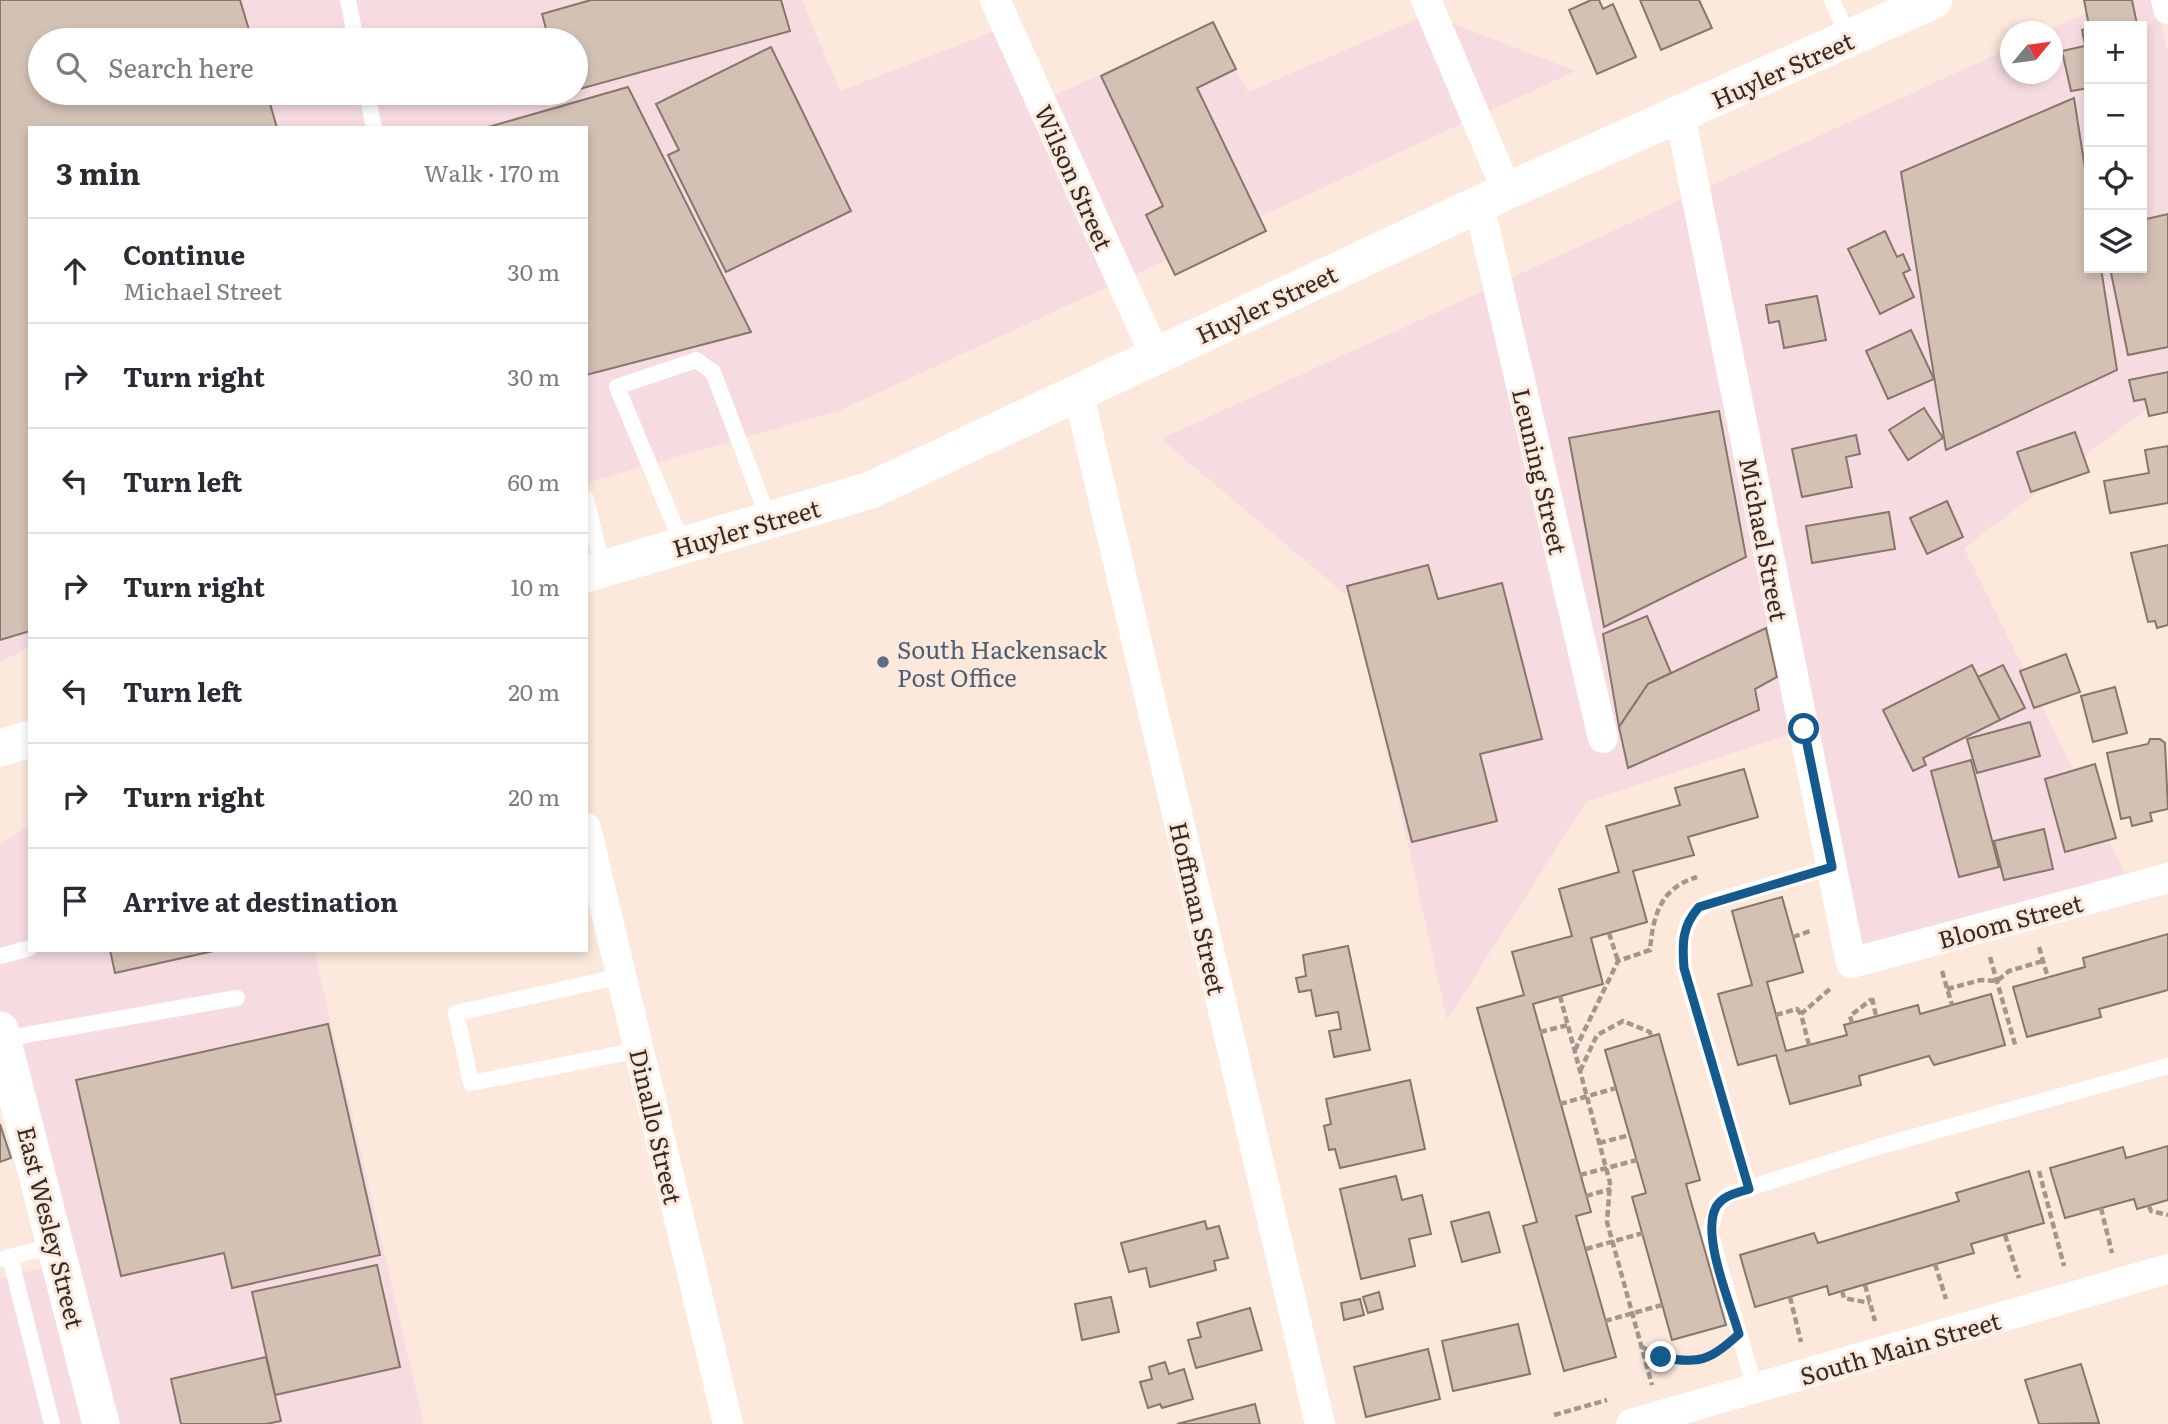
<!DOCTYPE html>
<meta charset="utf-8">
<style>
:root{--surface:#fff;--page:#f7f7f7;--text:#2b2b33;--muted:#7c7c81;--line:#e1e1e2}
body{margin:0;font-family:Literata,serif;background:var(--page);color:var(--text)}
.controls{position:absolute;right:21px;top:21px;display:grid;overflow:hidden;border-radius:0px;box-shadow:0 4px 10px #0003}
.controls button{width:63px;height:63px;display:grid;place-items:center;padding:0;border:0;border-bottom:2px solid var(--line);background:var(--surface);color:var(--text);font:35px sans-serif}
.compass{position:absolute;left:2000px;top:21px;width:63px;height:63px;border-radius:50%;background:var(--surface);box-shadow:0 4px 10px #0003;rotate:61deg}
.stop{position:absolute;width:21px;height:21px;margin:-16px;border:5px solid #145a8f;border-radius:50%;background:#fff}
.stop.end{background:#145a8f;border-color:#fff;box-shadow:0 2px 7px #0008}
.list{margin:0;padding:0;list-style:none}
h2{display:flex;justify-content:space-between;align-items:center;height:91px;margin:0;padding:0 28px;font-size:30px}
h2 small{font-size:23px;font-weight:400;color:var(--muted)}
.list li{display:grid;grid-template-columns:46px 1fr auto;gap:21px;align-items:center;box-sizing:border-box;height:105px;padding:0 28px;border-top:2px solid var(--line)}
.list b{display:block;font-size:26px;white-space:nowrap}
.list p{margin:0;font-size:23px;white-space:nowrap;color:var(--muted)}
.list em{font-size:23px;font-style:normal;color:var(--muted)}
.icon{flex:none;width:38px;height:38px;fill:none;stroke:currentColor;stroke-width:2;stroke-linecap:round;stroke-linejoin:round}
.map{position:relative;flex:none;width:2168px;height:1424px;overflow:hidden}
.search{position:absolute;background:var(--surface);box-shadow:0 4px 10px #0003;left:28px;top:28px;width:560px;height:77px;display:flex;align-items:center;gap:18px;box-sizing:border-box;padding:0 24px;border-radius:38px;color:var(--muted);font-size:26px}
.panel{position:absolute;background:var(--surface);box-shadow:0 4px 10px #0003;left:28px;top:126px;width:560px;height:826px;border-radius:0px}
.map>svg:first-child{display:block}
</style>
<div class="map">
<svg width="2168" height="1424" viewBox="0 0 2168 1424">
<rect width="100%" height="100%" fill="#fce9dc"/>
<!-- industrial -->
<g fill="#f6dce1" fill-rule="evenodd">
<path d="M0,0H802L840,91L1005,27L1038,103L1211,24L1248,92L1428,14L1576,71L841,410L586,483V128H30V647L0,662ZM40,40H576V93H40Z"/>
<path d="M2115,0H2155L2168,53V393L1964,548L2132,887L1866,966L1804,729L1586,802L1447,1020L1354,602L1161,439L2010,48V74H2052V32L2046,31ZM2089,26H2142V268H2089Z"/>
<polygon points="30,825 30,950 314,950 424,1424 0,1424 0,1278 62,1263 0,1013 0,845"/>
</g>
<!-- building -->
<g fill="#d3c1b4" stroke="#87776b" stroke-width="2">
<polygon points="0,0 240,0 252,40 40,40 40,93 267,93 277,128 30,128 30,631 0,640"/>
<polygon points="591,0 781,0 790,31 576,90 576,40 549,40 542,14"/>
<polygon points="1591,0 1599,0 1603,9 1613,4 1636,57 1597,74 1569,10"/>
<polygon points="1640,0 1699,0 1712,28 1661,50"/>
<polygon points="2084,0 2132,0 2137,24 2089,26"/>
<polygon points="1213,22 1236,69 1197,88 1266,231 1175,275 1146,215 1163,206 1101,76"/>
<polygon points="2089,28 2089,44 2085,45 2082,30"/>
<polygon points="2089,45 2089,88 2071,91 2062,51"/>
<polygon points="771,47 851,211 726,272 668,155 679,150 656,104"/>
<polygon points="628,87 751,332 586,375 586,128 485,128"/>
<polygon points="2074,98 2089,194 2089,268 2101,268 2117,370 1946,450 1901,172"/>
<polygon points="2168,214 2168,347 2128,355 2110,268 2142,268 2142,220"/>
<polygon points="1885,231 1897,257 1903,254 1910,270 1903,273 1914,297 1880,314 1848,249"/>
<polygon points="1817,296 1826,340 1784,348 1779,321 1769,323 1766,305"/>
<polygon points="1911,330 1934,379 1888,399 1866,351"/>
<polygon points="2168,372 2168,412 2149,416 2145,399 2134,401 2129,380"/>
<polygon points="1924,408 1943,438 1908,460 1889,430"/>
<polygon points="1719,411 1746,557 1604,627 1569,438"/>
<polygon points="2075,432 2089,472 2031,492 2017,452"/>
<polygon points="1856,435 1860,454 1846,457 1852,487 1802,497 1792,449"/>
<polygon points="2168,446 2168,503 2110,513 2104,481 2149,473 2145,450"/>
<polygon points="1947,501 1963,537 1927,554 1910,518"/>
<polygon points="1889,512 1895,549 1812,563 1806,526"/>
<polygon points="2168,545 2168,625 2157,628 2155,621 2148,622 2131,553"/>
<polygon points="1428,565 1438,599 1502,583 1542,739 1480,754 1497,821 1412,842 1347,586"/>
<polygon points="1647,616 1671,673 1648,684 1619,727 1603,634"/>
<polygon points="1766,628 1777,677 1755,689 1759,710 1628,768 1619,727 1648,684"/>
<polygon points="2066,654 2080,692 2034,708 2020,671"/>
<polygon points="1972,665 2000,720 1923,758 1926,765 1913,771 1883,710"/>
<polygon points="2003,665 2025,708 2000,720 1978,677"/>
<polygon points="2115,687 2127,733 2093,742 2081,696"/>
<polygon points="2030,722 2040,756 1977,773 1967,739"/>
<polygon points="2150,739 2160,739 2165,743 2168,809 2150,813 2152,821 2132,826 2130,817 2121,819 2107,753 2148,744"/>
<polygon points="1971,760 1999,867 1959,877 1931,771"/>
<polygon points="2095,764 2116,838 2065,852 2045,779"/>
<polygon points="1744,769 1758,817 1688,837 1694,855 1633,871 1647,922 1591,938 1603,984 1533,1004 1591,1212 1576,1216 1616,1357 1564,1371 1523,1226 1537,1222 1477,1008 1524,995 1512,952 1572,936 1559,889 1619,872 1606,826 1680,805 1675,788"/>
<polygon points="2044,829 2053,869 2004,880 1994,841"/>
<polygon points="1782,897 1803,972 1767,982 1786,1051 1847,1035 1844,1025 1918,1005 1920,1014 1991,994 2005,1045 1934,1065 1929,1056 1859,1076 1861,1085 1790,1104 1776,1055 1738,1065 1718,994 1752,985 1732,911"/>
<polygon points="2168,934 2168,990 2099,1009 2101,1017 2027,1037 2013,987 2085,967 2083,958"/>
<polygon points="1348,946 1370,1050 1334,1057 1329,1031 1341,1029 1338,1012 1316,1016 1311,990 1299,992 1296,978 1306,976 1303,955"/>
<polygon points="110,950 218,950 115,973"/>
<polygon points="328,1024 380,1255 232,1288 224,1253 121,1276 76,1080"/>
<polygon points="1659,1034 1700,1180 1686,1184 1726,1325 1672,1340 1632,1197 1646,1193 1605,1050"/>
<polygon points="1410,1080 1425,1149 1340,1168 1335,1149 1329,1150 1324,1126 1331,1124 1326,1099"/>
<polygon points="0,1124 11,1158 0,1162"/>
<polygon points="2168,1146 2168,1200 2137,1209 2134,1199 2065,1218 2050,1168 2123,1147 2126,1158"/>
<polygon points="2029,1171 2044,1223 1971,1244 1974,1253 1842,1291 1829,1295 1827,1286 1755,1307 1740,1255 1814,1233 1818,1243 1959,1201 1956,1193"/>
<polygon points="1396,1176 1402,1200 1422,1195 1431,1234 1409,1239 1415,1266 1361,1279 1340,1189"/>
<polygon points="1489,1212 1500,1252 1462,1262 1451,1222"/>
<polygon points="1205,1221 1207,1229 1219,1226 1228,1258 1214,1261 1216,1270 1150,1287 1146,1268 1129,1272 1121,1243"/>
<polygon points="377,1265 400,1367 275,1395 252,1292"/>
<polygon points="1379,1292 1383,1309 1368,1313 1363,1297"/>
<polygon points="1111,1297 1119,1332 1082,1340 1075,1304"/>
<polygon points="1360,1299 1364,1315 1344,1320 1341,1303"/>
<polygon points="1250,1308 1262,1350 1196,1368 1188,1340 1201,1337 1197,1323"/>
<polygon points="1518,1324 1530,1374 1453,1391 1442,1341"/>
<polygon points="1428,1349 1440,1399 1366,1417 1354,1367"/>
<polygon points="266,1357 281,1421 266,1424 181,1424 171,1379"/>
<polygon points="1165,1362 1169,1374 1184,1369 1193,1399 1162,1408 1160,1404 1148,1408 1140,1382 1152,1379 1149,1367"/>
<polygon points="2081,1364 2099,1423 2039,1424 2025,1380"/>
<polygon points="1255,1404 1260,1424 1177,1424"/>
</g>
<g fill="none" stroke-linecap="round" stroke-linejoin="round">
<!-- path -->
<g stroke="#a4968d" stroke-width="4.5" stroke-dasharray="7 3.5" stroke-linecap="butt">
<polyline points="1609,933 1618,961"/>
<polyline points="1793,937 1810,931"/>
<polyline points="2039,947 2048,978"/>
<polyline points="1990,957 2016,1048"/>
<polyline points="1942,971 1952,1005"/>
<polyline points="1947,989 1981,980 1997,981 2009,971 2043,961"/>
<polyline points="1560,996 1610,1183 1607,1222 1652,1385"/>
<polyline points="1872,998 1876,1016"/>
<polyline points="1776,1015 1797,1009 1801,1014"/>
<polyline points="1852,1023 1850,1016 1872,999"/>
<polyline points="1540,1032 1568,1025"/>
<polyline points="1809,1045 1801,1014 1831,988"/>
<path d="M1575,1050L1618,961L1650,950C1653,916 1660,888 1697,877"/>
<polyline points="1580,1071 1597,1035 1623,1021 1650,1032 1651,1037"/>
<polyline points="1560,1104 1616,1088"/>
<polyline points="1599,1143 1630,1135"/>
<polyline points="2039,1171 2064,1266"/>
<polyline points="1580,1175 1637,1160"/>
<polyline points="1586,1196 1611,1189"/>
<polyline points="2149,1206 2151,1211 2168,1215"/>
<polyline points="2101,1208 2112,1253"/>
<polyline points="2005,1235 2019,1278"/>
<polyline points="1586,1249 1643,1233"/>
<polyline points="1935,1264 1946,1299"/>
<polyline points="1865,1285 1875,1321"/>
<polyline points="1842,1291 1844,1298 1870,1303"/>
<polyline points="1790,1297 1801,1342"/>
<polyline points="1605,1321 1662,1305"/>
<path d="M1642,1347C1664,1359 1698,1371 1719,1352"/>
<polyline points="1554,1415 1607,1400"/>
</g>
<!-- service -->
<g stroke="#fff" stroke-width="16">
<polyline points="348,0 356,40"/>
<polyline points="1832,0 1849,38"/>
<polyline points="367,93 374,128"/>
<polyline points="586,498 603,570"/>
<polyline points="683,545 617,387 696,360 713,372 769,520"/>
<polyline points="0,956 30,948"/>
<polyline points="622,976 456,1013 471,1083 639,1050"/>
<polyline points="3,1039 237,998"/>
<path d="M1749,1189L1684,968C1682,939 1682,915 1711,902L1832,867"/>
<polyline points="10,1257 52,1424"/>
<polyline points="2,1259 57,1245"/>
<polyline points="1755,1389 1710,1232 1717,1205 1728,1195 1874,1148 2168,1066"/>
</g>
<!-- minor -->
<g stroke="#fff" stroke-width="30">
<polyline points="995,0 1155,355"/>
<polyline points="1426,0 1507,191"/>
<polyline points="2166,0 2168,9"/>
<polyline points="1680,115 1851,963 2168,878"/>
<polyline points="1479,204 1603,738"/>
<polyline points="1078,391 1320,1424"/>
<polyline points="586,828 728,1424"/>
<polyline points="1631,1424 2168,1269"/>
</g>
<!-- tertiary -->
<g stroke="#fff" stroke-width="37">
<polyline points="586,574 871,490 1507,191 1934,0"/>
<polyline points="0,748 30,739"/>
<polyline points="0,1030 101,1424"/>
</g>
</g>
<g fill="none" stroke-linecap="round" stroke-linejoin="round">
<!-- route -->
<path stroke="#145a8f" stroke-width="9" d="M1661,1357C1700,1365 1710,1360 1739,1334C1730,1303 1701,1235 1716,1207C1723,1195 1737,1193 1749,1189L1684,968C1682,943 1682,926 1699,907L1832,867L1804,729"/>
</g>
<!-- markers -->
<circle fill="#5c6f8a" stroke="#fce9dc" stroke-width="2.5" cx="883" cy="662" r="7"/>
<g text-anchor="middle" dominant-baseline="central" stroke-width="6" stroke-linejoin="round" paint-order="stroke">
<!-- street labels -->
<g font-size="24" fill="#322b26" stroke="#fce9dc">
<text transform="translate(1782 69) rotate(-24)">Huyler Street</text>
<text transform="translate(1075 177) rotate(66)">Wilson Street</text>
<text transform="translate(1266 303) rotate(-25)">Huyler Street</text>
<text transform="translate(1541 471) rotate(77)">Leuning Street</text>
<text transform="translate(746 527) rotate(-16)">Huyler Street</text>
<text transform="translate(1765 539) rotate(79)">Michael Street</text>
<text transform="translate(1199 908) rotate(77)">Hoffman Street</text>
<text transform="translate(2010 920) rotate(-15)">Bloom Street</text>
<text transform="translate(657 1126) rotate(77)">Dinallo Street</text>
<text transform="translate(52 1227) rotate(76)">East Wesley Street</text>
<text transform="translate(1900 1347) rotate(-16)">South Main Street</text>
</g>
<!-- service labels -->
<g font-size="24" fill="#4e5e75" stroke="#fce9dc" text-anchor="start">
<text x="897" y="648">South Hackensack<tspan x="897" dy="28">Post Office</tspan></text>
</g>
</g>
</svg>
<div class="controls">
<button>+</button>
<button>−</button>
<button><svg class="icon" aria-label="locate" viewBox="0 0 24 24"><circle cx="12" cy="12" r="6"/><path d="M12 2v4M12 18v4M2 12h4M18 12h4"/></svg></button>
<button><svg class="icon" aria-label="layers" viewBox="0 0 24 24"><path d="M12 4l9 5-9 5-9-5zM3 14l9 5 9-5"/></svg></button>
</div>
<svg class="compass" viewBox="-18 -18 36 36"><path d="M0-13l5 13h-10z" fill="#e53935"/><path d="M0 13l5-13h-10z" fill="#7c7c81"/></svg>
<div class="stop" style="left:1804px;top:729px"></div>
<div class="stop end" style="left:1661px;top:1357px"></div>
<div class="search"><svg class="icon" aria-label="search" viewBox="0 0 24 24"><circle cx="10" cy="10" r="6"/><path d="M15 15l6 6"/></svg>Search here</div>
<section class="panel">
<h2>3 min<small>Walk · 170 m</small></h2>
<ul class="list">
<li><svg class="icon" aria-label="ahead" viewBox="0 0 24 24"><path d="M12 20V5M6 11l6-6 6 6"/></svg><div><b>Continue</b><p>Michael Street</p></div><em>30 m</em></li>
<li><svg class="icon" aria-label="right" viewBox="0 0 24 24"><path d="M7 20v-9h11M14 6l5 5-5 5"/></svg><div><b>Turn right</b></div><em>30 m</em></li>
<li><svg class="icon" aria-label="left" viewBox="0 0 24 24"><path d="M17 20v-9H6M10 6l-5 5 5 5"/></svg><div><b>Turn left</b></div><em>60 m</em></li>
<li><svg class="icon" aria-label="right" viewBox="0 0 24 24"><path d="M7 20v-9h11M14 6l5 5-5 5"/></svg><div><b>Turn right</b></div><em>10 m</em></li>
<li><svg class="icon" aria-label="left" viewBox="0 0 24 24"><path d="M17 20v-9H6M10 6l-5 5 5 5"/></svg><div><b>Turn left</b></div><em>20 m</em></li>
<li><svg class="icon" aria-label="right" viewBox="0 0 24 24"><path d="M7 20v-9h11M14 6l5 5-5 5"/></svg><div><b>Turn right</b></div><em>20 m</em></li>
<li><svg class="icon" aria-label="arrive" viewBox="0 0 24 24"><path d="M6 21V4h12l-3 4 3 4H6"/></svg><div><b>Arrive at destination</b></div></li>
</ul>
</section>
</div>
